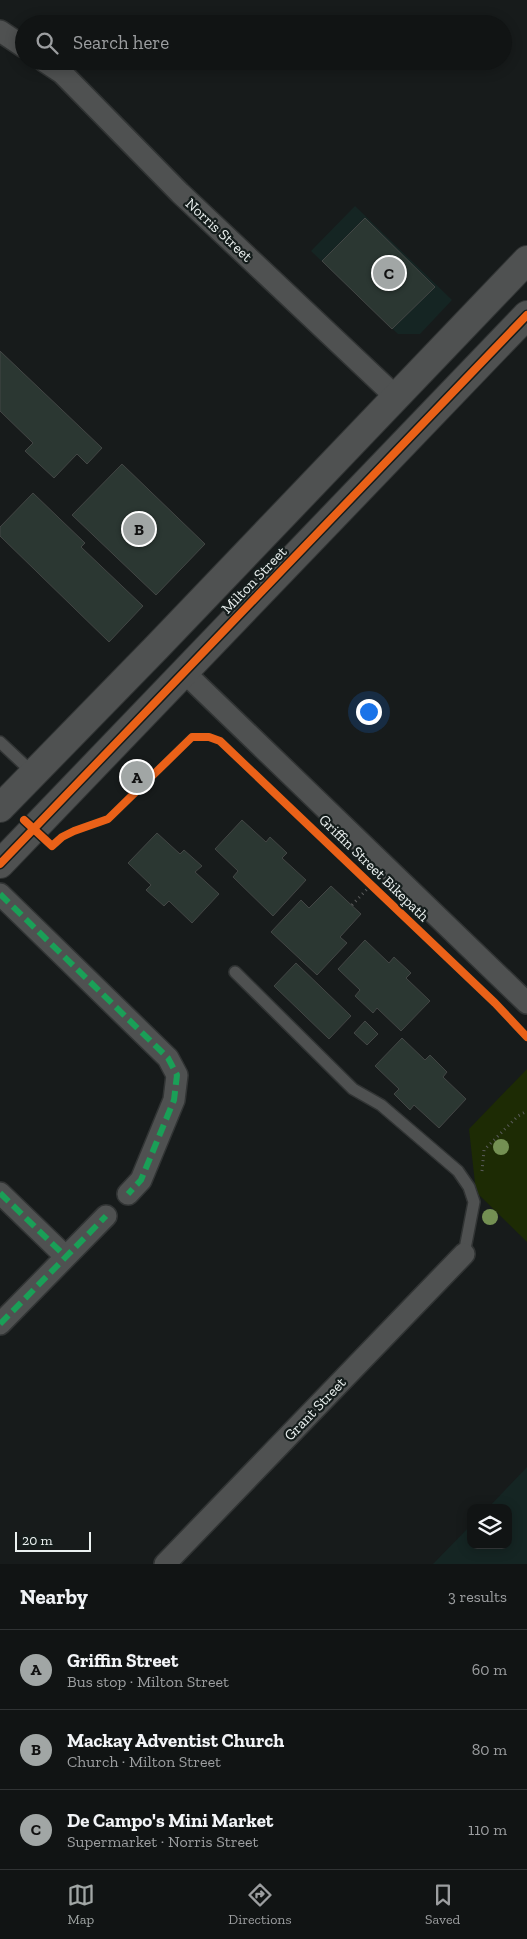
<!DOCTYPE html>
<meta charset="utf-8">
<style>
:root{--surface:#111414;--page:#1a1d1d;--text:#f1f3f6;--muted:#9c9ea0;--line:#303334;--accent:#a1a6a5}
body{margin:0;font-family:"Zilla Slab",serif;background:var(--page);color:var(--text)}
.controls{position:absolute;right:15px;bottom:15px;display:grid;overflow:hidden;border-radius:10px;box-shadow:0 2px 12px #0003}
.controls button{width:45px;height:45px;display:grid;place-items:center;padding:0;border:0;border-bottom:1px solid var(--line);background:var(--surface);color:var(--text);font:25px sans-serif}
.scale{position:absolute;left:15px;bottom:12px;width:76px;box-sizing:border-box;padding-left:5px;border:2px solid #ebf1f0;border-top:0;font-size:14px;line-height:18px;white-space:nowrap;color:#ebf1f0;-webkit-text-stroke:4px #151d1c;paint-order:stroke}
.you{position:absolute;left:368px;top:711px;width:18px;height:18px;margin:-12px;border:4px solid #fff;border-radius:50%;background:#1a73e8;box-shadow:0 0 0 8px #1a73e833}
.badge{display:grid;place-items:center;width:32px;height:32px;border-radius:50%;background:var(--accent);color:#111;font-size:16px;font-weight:700}
.pin{position:absolute;translate:-50% -50%;border:2px solid #fff;box-shadow:0 1px 5px #0006}
.list{margin:0;padding:0;list-style:none}
h2{display:flex;justify-content:space-between;align-items:center;height:65px;margin:0;padding:0 20px;font-size:21px}
h2 small{font-size:16px;font-weight:400;color:var(--muted)}
.list li{display:grid;grid-template-columns:32px 1fr auto;gap:15px;align-items:center;box-sizing:border-box;height:80px;padding:0 20px;border-top:1px solid var(--line)}
.list b{display:block;font-size:19px;white-space:nowrap}
.list p{margin:0;font-size:16px;white-space:nowrap;color:var(--muted)}
.list em{font-size:16px;font-style:normal;color:var(--muted)}
.icon{flex:none;width:28px;height:28px;fill:none;stroke:currentColor;stroke-width:2;stroke-linecap:round;stroke-linejoin:round}
.map{position:relative;flex:none;width:527px;height:1564px;overflow:hidden}
.search{position:absolute;background:var(--surface);box-shadow:0 2px 12px #0003;left:15px;right:15px;top:15px;height:55px;display:flex;align-items:center;gap:12px;box-sizing:border-box;padding:0 18px;border-radius:28px;color:var(--muted);font-size:19px}
.sheet{height:305px;background:var(--surface)}
nav{display:flex;justify-content:space-around;align-items:center;box-sizing:border-box;height:70px;border-top:1px solid var(--line);background:var(--surface);font-size:14px;color:var(--muted)}
nav a{display:grid;justify-items:center;gap:2px}
nav .on{color:var(--accent)}
.map>svg:first-child{display:block}
</style>
<div class="map">
<svg width="527" height="1564" viewBox="0 0 527 1564">
<rect width="100%" height="100%" fill="#171b1b"/>
<!-- built -->
<g fill="#152523">
<polygon points="355,206 452,300 420,334 398,334 311,251"/>
<polygon points="527,1467 527,1564 433,1564 471,1525 471,1545 508,1545 508,1508 488,1508"/>
</g>
<!-- green -->
<polygon fill="#1d2b04" points="527,1069 527,1242 476,1192 469,1129"/>
<!-- building -->
<g fill="#2b3732" stroke="#434645">
<polygon points="365,218 435,287 392,329 322,261"/>
<polygon points="0,351 102,448 87,464 77,454 54,478 25,451 33,443 0,411"/>
<polygon points="122,464 205,544 156,595 72,515"/>
<polygon points="33,493 85,543 81,547 143,606 109,642 0,536 0,527"/>
<polygon points="242,820 266,842 270,837 287,853 282,858 306,880 273,916 233,877 238,871 215,849"/>
<polygon points="157,833 180,854 184,850 202,866 195,872 219,894 192,923 169,901 164,906 146,890 151,885 128,863"/>
<polygon points="331,886 361,914 340,937 347,943 317,975 271,932 301,900 309,908"/>
<polygon points="365,940 389,963 394,957 411,973 406,978 430,1001 401,1031 377,1008 373,1013 355,996 360,990 338,969"/>
<polygon points="296,963 351,1016 329,1039 274,986"/>
<polygon points="365,1021 378,1034 367,1045 354,1033"/>
<polygon points="402,1038 425,1060 430,1055 447,1072 443,1077 466,1099 439,1128 414,1105 410,1110 394,1094 399,1089 375,1066"/>
</g>
<g fill="none" stroke-linecap="round" stroke-linejoin="round">
<!-- service casing -->
<g stroke="#313434" stroke-width="14">
<g id="service">
<polyline points="0,742 33,773"/>
<polyline points="235,972 353,1089 381,1105 458,1171 469,1187 474,1202 464,1254"/>
</g>
</g>
<!-- minor casing -->
<g stroke="#313434" stroke-width="24">
<g id="minor">
<polyline points="0,31 24,47"/>
<polyline points="44,61 62,73 180,193 396,397"/>
<polyline points="184,672 527,1003"/>
<polyline points="0,894 168,1058 177,1075 174,1100 141,1180 128,1194"/>
<polyline points="0,1193 65,1256"/>
<polyline points="0,1324 106,1216"/>
<polyline points="165,1564 464,1254"/>
</g>
</g>
<!-- tertiary casing -->
<g stroke="#313434" stroke-width="30">
<g id="tertiary">
<polyline points="0,808 157,647 527,260"/>
<polyline points="0,864 527,315"/>
</g>
</g>
<!-- path -->
<g stroke="#5b5c5c" stroke-width="3" stroke-dasharray="1 4" stroke-linecap="butt">
<polyline points="352,905 371,885"/>
<polyline points="482,1171 484,1150 518,1116 527,1111"/>
</g>
<!-- service -->
<use href="#service" stroke="#4f5151" stroke-width="11"/>
<!-- minor -->
<use href="#minor" stroke="#4f5151" stroke-width="21"/>
<!-- tertiary -->
<use href="#tertiary" stroke="#4f5151" stroke-width="28"/>
<!-- quiet -->
<g stroke="#1a9f57" stroke-width="6" stroke-dasharray="12 6" stroke-linecap="butt">
<polyline points="0,894 168,1058 177,1075 174,1100 141,1180 128,1194"/>
<polyline points="0,1193 65,1256"/>
<polyline points="0,1324 106,1216"/>
</g>
<!-- cycleway casing -->
<g stroke="#151d1c" stroke-width="11">
<g id="cycleway">
<polyline points="24,820 52,846 62,837 74,831 108,819 192,737 209,737 220,741 495,1003 527,1037"/>
<polyline points="0,864 527,315"/>
</g>
</g>
<!-- cycleway -->
<use href="#cycleway" stroke="#ea6118" stroke-width="8"/>
</g>
<!-- trees -->
<g fill="#749053">
<circle cx="501" cy="1147" r="8"/>
<circle cx="490" cy="1217" r="8"/>
</g>
<g text-anchor="middle" dominant-baseline="central" stroke-width="4.5" stroke-linejoin="round" paint-order="stroke">
<!-- street labels -->
<g font-size="15" fill="#ebf1f0" stroke="#151d1c">
<text transform="translate(219 230) rotate(43)">Norris Street</text>
<text transform="translate(254 580) rotate(-46)">Milton Street</text>
<text transform="translate(374 868) rotate(44)">Griffin Street Bikepath</text>
<text transform="translate(315 1409) rotate(-46)">Grant Street</text>
</g>
</g>
</svg>
<div class="controls">
<button><svg class="icon" aria-label="layers" viewBox="0 0 24 24"><path d="M12 4l9 5-9 5-9-5zM3 14l9 5 9-5"/></svg></button>
</div>
<div class="scale">20 m</div>
<div class="you"></div>
<div class="pin badge" style="left:137px;top:777px">A</div>
<div class="pin badge" style="left:139px;top:529px">B</div>
<div class="pin badge" style="left:389px;top:273px">C</div>
<div class="search"><svg class="icon" aria-label="search" viewBox="0 0 24 24"><circle cx="10" cy="10" r="6"/><path d="M15 15l6 6"/></svg>Search here</div>
</div>
<section class="sheet">
<h2>Nearby<small>3 results</small></h2>
<ul class="list">
<li><span class="badge">A</span><div><b>Griffin Street</b><p>Bus stop · Milton Street</p></div><em>60 m</em></li>
<li><span class="badge">B</span><div><b>Mackay Adventist Church</b><p>Church · Milton Street</p></div><em>80 m</em></li>
<li><span class="badge">C</span><div><b>De Campo's Mini Market</b><p>Supermarket · Norris Street</p></div><em>110 m</em></li>
</ul>
</section>
<nav>
<a class="on"><svg class="icon" aria-label="map" viewBox="0 0 24 24"><path d="M3 6l6-2 6 2 6-2v14l-6 2-6-2-6 2zM9 4v14M15 6v14"/></svg>Map</a>
<a><svg class="icon" aria-label="directions" viewBox="0 0 24 24"><path d="M12 3l9 9-9 9-9-9zM9 14v-3h6M13 9l2 2-2 2"/></svg>Directions</a>
<a><svg class="icon" aria-label="saved" viewBox="0 0 24 24"><path d="M7 4h10v16l-5-4-5 4z"/></svg>Saved</a>
</nav>
